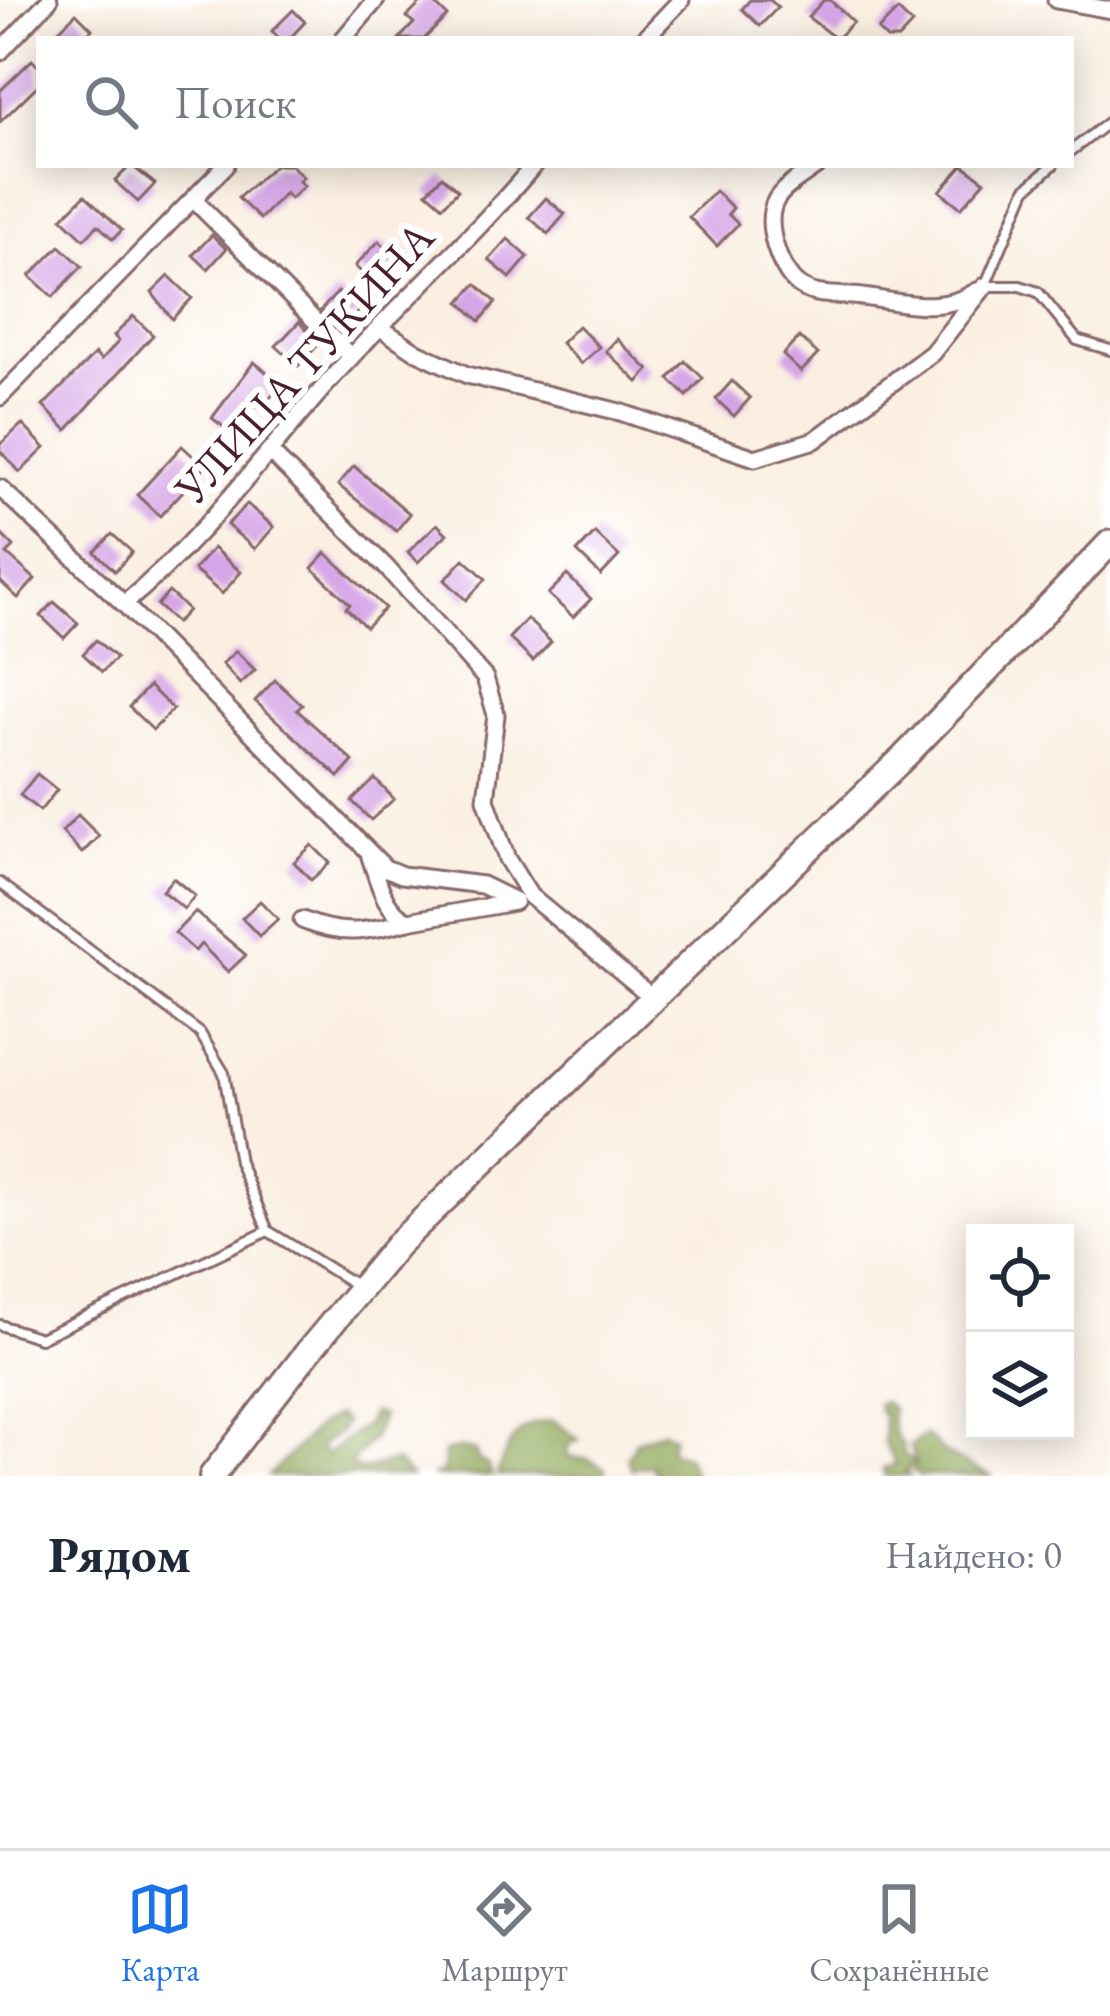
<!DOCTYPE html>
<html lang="ru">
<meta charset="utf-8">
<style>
:root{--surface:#fff;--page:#f2f2f3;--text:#1f2937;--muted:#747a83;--line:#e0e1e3;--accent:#1a73e8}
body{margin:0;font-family:"EB Garamond",serif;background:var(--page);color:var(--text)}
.controls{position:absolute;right:36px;bottom:36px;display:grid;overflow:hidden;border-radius:0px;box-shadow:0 6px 30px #0003}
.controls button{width:108px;height:108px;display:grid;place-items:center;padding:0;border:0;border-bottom:3px solid var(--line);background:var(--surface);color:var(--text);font:60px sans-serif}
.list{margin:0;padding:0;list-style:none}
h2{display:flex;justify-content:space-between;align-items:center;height:156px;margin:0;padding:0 48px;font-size:51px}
h2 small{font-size:39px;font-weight:400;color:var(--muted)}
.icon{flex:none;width:66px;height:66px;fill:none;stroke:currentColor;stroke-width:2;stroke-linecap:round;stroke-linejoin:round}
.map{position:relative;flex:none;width:1110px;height:1476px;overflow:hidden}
.search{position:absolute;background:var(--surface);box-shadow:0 6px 30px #0003;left:36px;right:36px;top:36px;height:132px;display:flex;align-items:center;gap:30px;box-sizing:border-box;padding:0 42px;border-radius:0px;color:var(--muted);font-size:45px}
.sheet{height:372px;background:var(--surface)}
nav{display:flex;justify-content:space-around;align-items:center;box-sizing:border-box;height:168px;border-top:3px solid var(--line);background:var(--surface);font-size:33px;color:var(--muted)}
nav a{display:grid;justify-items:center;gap:6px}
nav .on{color:var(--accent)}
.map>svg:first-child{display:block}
</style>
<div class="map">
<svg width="1110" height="1476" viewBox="0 0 1110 1476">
<rect width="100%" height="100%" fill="#fff"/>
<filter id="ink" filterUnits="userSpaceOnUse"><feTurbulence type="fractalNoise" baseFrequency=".00833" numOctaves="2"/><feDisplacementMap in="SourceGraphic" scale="24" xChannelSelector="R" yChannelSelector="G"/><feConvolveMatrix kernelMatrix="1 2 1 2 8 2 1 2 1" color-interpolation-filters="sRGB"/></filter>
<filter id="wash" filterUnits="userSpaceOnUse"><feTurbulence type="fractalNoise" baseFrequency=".004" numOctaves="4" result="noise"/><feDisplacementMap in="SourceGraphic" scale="48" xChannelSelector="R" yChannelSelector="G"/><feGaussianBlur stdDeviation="2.7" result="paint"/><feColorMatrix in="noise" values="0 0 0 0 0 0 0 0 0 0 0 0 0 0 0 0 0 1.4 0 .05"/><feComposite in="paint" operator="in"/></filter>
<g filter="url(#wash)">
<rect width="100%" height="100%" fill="#faefe1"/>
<!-- forest -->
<g fill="#90a95a" stroke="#6d6442" stroke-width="3">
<path d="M883,1402L892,1408C889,1420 893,1436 903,1445V1453L916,1465L910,1446L924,1436C936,1440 937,1449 947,1454C961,1462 977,1471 993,1476H919L909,1467L905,1471L910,1476H885L883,1469L896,1464L884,1444L883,1416L878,1409V1403Z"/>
<path d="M372,1413L382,1416L373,1438L350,1465C367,1476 378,1462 396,1462L410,1476H268L318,1426L337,1415L345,1422L340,1432L320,1446L325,1456L367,1423Z"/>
<path d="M554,1421L579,1440L568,1445L567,1457L588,1459L606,1469L604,1476H497C507,1443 517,1422 554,1421Z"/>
<polygon points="663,1430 673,1436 669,1451 686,1456 695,1476 655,1476 652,1465 632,1469 627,1458 636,1441"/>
<polygon points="459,1449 476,1451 477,1459 487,1465 492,1476 431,1476 443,1473 444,1452"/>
</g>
<g id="blocks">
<!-- building -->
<g fill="#d6a5e7">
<polygon points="424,0 431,0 447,16 424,39 399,39 414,23 407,17"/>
<polygon points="750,0 770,0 778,7 760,26 742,9"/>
<polygon points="824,0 830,0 853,22 836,39 808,17"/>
<polygon points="293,10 305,22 289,39 280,39 272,31"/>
<polygon points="898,10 912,24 898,39 887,39 878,30"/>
<polygon points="76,13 92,29 82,39 61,39 56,33"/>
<polygon points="32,60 39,67 39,84 0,122 0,91"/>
<polygon points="131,165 155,184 138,202 115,181"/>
<polygon points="275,165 291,165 303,177 299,181 304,186 290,199 285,193 260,219 238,198"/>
<polygon points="963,165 985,181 961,208 940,191"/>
<polygon points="442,176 458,190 443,206 427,192"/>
<polygon points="715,191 733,208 728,214 738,224 717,246 689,217"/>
<polygon points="85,195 122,230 113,239 98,225 84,239 62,218"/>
<polygon points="546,198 565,214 548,234 529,217"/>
<polygon points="212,235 226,249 208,269 193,255"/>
<polygon points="508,239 528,257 510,278 489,260"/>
<polygon points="379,241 400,260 376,286 355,266"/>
<polygon points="60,246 82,266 53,297 30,276"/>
<polygon points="169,276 192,298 172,319 152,293"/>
<polygon points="476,284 496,302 480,321 460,302"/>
<polygon points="338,292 359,311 341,330 321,310"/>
<polygon points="133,316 153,335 67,430 43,406 95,354 101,360 119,341 114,336"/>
<polygon points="299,322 320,343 298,366 276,346"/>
<polygon points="578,326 599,347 581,364 561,343"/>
<polygon points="799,337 818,354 801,372 783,355"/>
<polygon points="617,339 649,370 638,382 606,351"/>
<polygon points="685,361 703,378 687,396 669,379"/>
<polygon points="254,362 281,384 261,409 252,402 229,431 212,418"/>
<polygon points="732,381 750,398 734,416 716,399"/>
<polygon points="22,424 45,448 20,472 0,451 0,445"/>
<polygon points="182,446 205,467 160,516 137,495"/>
<polygon points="354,466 410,514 396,531 338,485"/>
<polygon points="247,504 274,527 255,549 227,525"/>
<polygon points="437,524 447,534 418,562 408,552"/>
<polygon points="0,533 14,547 7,554 35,579 18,598 0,581"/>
<polygon points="595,533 619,556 601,575 577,552"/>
<polygon points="112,534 132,552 115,571 95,552"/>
<polygon points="213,548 241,572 222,594 194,570"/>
<polygon points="326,553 385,608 366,627 346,608 350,604 312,568"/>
<polygon points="464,559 486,579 466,600 445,580"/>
<polygon points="567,575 591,599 573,617 548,594"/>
<polygon points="169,592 188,610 176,623 157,605"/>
<polygon points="54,602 78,623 64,638 41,616"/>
<polygon points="527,619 551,642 533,661 509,638"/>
<polygon points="96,640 116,658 102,672 83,654"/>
<polygon points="236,651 255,670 240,684 222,664"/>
<polygon points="275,680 302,705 297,710 353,761 339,777 255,701"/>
<polygon points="149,686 173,709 153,730 129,707"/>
<polygon points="37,774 57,790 40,811 20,795"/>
<polygon points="375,779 394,799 371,820 352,801"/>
<polygon points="78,815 99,836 82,853 62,832"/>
<polygon points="312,845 330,863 311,880 294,862"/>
<polygon points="173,878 195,896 184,909 162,891"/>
<polygon points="260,901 278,919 259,936 242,918"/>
<polygon points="195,912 246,955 228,972 201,944 195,951 175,933"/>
</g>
</g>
</g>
<g filter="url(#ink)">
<use href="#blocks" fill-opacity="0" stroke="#88686b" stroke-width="3"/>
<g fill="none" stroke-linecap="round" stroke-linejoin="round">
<!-- lane casing -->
<g stroke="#88686b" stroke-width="14">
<g id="lane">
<polyline points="1071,151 1110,121"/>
<polyline points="1053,165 1026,189 985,286 1020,286 1038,292 1077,340 1110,350"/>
<polyline points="0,883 200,1033 224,1073 239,1162 268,1231 359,1287"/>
<polyline points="0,1325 40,1338 268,1231"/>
</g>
</g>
<!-- street casing -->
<g stroke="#88686b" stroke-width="21">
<g id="street">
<polyline points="1056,0 1110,10"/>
<polyline points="343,39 376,0"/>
<polyline points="644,39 681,0"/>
<polyline points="0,52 49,0"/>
<path d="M818,165C805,175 784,186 776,200C763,223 779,270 798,285C815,297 832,294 852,296C895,299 937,317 977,291"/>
<polyline points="193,199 351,357"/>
<polyline points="379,327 417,352 467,375 620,412 755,458 815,440 932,353 985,286"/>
<polyline points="0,397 226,165"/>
<polyline points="271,453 386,567 485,678 496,715 486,799 507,859 530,896 653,998"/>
<polyline points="0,488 124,604 385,868 402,875 482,885 515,901"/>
<path d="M124,604C201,541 259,461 324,387C391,310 469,243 534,165"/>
<path d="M370,857C379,882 383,909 408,921L514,902"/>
<path d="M302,920C342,937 366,932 408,921"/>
</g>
</g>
<!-- primary casing -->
<g stroke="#88686b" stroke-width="30">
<polyline id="primary" points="212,1476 307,1353 398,1244 903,758 1110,543"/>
</g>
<!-- lane -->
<use href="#lane" stroke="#fff" stroke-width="8"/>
<!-- street -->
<use href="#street" stroke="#fff" stroke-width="15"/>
<!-- primary -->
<use href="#primary" stroke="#fff" stroke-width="24"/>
</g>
</g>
<g text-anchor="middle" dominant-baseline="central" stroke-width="12" stroke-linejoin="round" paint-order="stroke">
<!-- street labels -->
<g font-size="45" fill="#4a1f2b" stroke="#fff">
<text transform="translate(304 362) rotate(-48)">УЛИЦА ТУКИНА</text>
</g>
</g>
</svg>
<div class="controls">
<button><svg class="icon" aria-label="locate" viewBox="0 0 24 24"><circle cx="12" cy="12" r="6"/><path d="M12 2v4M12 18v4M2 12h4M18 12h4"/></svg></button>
<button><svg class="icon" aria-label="layers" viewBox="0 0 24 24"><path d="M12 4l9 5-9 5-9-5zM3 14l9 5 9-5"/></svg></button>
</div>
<div class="search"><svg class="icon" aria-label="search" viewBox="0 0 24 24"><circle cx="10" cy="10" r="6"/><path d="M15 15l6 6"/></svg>Поиск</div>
</div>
<section class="sheet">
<h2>Рядом<small>Найдено: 0</small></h2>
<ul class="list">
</ul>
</section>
<nav>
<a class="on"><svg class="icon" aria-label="map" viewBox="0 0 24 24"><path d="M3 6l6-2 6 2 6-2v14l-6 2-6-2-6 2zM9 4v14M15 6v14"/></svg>Карта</a>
<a><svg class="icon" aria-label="directions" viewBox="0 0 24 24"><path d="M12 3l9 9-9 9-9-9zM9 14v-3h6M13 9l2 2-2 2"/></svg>Маршрут</a>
<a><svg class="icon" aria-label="saved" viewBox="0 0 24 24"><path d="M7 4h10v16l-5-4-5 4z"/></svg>Сохранённые</a>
</nav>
